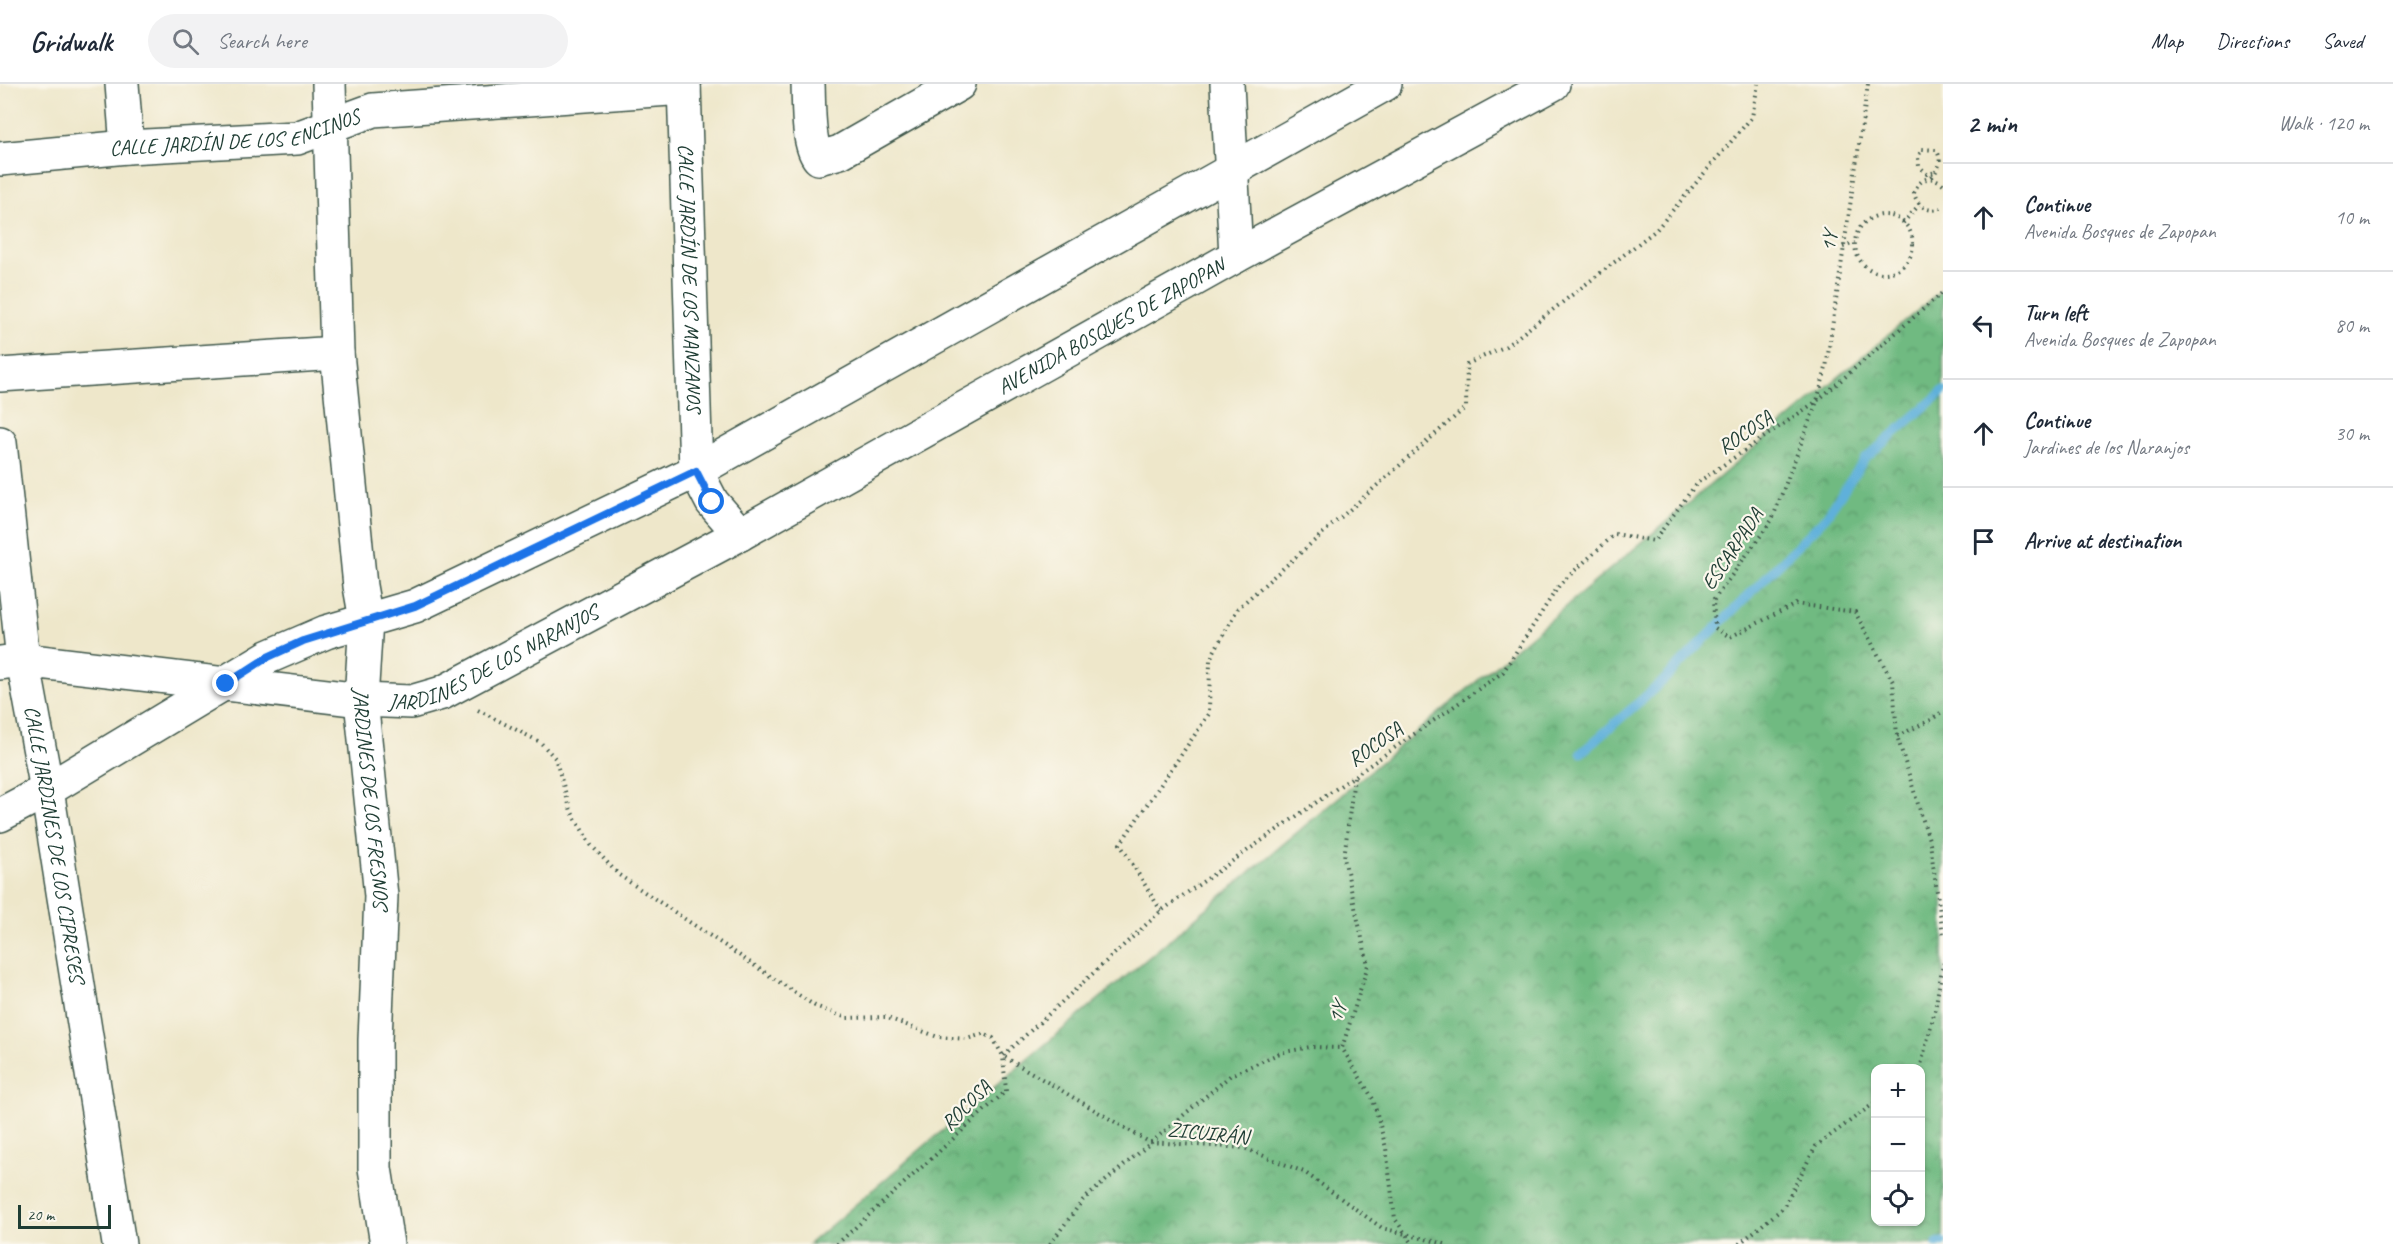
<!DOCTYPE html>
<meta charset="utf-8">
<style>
:root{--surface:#fff;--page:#f2f2f3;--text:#1f2937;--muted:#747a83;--line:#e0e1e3}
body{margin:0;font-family:Caveat,sans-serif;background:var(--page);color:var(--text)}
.controls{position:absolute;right:18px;bottom:18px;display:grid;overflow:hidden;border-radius:12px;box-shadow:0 2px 4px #0004}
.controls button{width:54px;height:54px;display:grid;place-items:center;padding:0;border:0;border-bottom:2px solid var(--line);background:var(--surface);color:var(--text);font:30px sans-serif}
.scale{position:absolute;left:18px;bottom:15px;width:93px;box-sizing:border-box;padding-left:6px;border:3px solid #1f3d34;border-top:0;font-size:16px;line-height:21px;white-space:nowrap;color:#1f3d34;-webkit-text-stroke:4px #fbf7ec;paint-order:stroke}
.stop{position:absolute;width:18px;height:18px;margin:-14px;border:4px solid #1a73e8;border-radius:50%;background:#fff}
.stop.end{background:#1a73e8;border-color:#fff;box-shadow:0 2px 6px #0008}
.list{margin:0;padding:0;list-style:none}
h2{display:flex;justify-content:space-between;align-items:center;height:78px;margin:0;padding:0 24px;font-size:26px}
h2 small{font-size:20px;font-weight:400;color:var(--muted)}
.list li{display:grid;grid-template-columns:39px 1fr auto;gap:18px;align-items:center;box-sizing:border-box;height:108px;padding:0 24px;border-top:2px solid var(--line)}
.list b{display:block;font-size:22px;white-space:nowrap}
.list p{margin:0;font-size:20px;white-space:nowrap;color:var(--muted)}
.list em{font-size:20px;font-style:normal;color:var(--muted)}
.icon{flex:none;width:33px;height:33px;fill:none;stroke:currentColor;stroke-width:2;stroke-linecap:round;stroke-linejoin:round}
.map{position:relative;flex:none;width:1943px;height:1160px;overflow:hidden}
header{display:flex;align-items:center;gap:36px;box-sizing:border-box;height:84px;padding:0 30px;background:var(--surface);border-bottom:2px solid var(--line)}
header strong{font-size:28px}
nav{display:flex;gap:33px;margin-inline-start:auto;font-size:21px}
.search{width:420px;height:54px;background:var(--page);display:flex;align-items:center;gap:15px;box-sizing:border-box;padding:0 21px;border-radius:33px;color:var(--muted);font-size:22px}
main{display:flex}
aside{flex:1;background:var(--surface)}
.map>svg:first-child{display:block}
</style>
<header>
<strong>Gridwalk</strong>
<div class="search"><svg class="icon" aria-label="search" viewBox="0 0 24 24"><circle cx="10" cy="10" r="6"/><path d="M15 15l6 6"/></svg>Search here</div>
<nav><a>Map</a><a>Directions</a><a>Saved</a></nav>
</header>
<main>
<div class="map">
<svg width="1943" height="1160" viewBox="0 0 1943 1160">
<defs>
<pattern id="forest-crowns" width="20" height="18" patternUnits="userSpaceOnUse" patternTransform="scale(1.5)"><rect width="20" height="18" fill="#6fba81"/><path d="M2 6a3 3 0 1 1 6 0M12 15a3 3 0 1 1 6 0" fill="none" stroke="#5b986a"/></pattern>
</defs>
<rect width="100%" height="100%" fill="#fbf7ec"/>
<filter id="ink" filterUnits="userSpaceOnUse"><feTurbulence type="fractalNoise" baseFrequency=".0167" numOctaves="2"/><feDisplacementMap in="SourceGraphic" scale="12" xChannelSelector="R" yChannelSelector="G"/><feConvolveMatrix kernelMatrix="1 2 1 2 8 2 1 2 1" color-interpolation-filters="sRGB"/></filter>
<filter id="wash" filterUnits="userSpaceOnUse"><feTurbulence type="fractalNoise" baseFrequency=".008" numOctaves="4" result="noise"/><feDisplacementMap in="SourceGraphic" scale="24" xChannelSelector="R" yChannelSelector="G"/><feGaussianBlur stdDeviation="1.35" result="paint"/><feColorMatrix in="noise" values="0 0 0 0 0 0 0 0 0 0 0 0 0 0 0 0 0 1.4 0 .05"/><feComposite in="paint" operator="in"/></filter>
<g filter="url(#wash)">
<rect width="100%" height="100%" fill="#eee7ca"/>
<!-- forest -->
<path fill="url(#forest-crowns)" stroke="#477c5a" stroke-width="1.5" fill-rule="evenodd" d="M1943,205V1160H809L922,1064ZM1876,984H1920V1138H1876Z"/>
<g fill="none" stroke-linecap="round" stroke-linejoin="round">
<!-- stream -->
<g stroke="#5fb0da" stroke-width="9">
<polyline points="1581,669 1663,597 1824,435 1865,375 1943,307"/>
<polyline points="1937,1160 1943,1158"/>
</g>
</g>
</g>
<g filter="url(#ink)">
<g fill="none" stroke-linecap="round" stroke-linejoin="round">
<!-- minor casing -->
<g stroke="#3e564a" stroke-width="36">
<g id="minor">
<polyline points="122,0 127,63"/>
<path id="s1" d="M329,0L337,269L360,502L366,536L361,616L381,812L375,956V1084L387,1160"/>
<path id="s2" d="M684,0L696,387L712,418L740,450"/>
<path d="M808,0C809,19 807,60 819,74L840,68L959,0"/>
<polyline points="1227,0 1236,172"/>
<path id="s3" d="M0,75L127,63L297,54L373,26L684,4"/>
<polyline points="0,291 337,269"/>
<path id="s4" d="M0,359L23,576L47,706L119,1160"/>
<path id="s5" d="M0,579L23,576L361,616L411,618L442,609L740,450L1236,172L1553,0"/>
<polyline points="0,731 47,706 268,573 326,548 415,522 696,387 1385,0"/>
</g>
</g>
<!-- path -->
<g stroke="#3e564a" stroke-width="4" stroke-dasharray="1.5 4.5" stroke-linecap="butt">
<polyline points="1868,0 1826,284 1817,317 1772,436 1713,517 1715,544 1730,553 1796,520 1855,528 1893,598 1897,652 1930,759 1943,850"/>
<path d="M1932,93C1939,84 1943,76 1936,66L1922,65L1918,73L1919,82L1927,90L1936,88"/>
<path d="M1943,100C1931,90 1919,94 1914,109C1917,123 1930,130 1943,123"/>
<circle cx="1884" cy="160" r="29"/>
<polyline points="1903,139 1919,121"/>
<polyline points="1843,163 1855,159"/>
<polyline points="478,626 540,658 555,674 571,727 591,761 619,791 815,922 847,934 885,933 938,953 967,955 983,950 993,954 1003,972 1149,1058 1244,1064 1304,1088 1382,1144 1445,1160"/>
<polyline points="1897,652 1931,636 1943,627"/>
<polyline points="1354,693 1344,774 1368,881 1342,964 1373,1015 1386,1064 1395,1135 1413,1160"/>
<polyline points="1161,827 1120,760 1209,630 1210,575 1238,524 1466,323 1467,280 1506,262 1656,146 1752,33 1758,0"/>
<polyline points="1920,985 1935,926 1943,879"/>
<polyline points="837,1160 1006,1007 1003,972 1161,827 1503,588 1560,500 1615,450 1654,457 1697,399 1817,317 1943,208"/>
<polyline points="1050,1160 1083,1116 1231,991 1280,969 1310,963 1342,964"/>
<polyline points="1739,1160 1783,1124 1816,1062 1876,1018"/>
</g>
<!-- minor -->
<use href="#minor" stroke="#fff" stroke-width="33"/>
</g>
</g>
<g fill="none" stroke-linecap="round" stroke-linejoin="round" filter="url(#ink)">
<!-- route -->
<polyline stroke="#1a73e8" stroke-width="8" points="226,600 268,573 303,557 415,522 696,387 712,418"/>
</g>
<g text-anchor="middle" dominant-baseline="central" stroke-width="4.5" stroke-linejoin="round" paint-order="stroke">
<!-- street labels -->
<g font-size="21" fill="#1f3d34" stroke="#fbf7ec">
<text stroke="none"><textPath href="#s3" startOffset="237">CALLE JARDÍN DE LOS ENCINOS</textPath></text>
<text transform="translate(1829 157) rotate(-82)">1Y</text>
<text stroke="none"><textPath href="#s2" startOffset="194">CALLE JARDÍN DE LOS MANZANOS</textPath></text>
<text stroke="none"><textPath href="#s5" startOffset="1209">AVENIDA BOSQUES DE ZAPOPAN</textPath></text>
<text transform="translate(1745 348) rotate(-34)">ROCOSA</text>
<text transform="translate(1732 465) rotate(-56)">ESCARPADA</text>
<text stroke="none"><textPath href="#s5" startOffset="506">JARDINES DE LOS NARANJOS</textPath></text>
<text transform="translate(1375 660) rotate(-35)">ROCOSA</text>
<text stroke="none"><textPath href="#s1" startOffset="717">JARDINES DE LOS FRESNOS</textPath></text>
<text stroke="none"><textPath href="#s4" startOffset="405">CALLE JARDINES DE LOS CIPRESES</textPath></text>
<text transform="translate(1337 928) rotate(-72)">1Y</text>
<text transform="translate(966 1021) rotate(-45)">ROCOSA</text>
<text transform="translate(1208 1049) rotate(6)">ZICUIRÁN</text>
</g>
</g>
</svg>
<div class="controls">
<button>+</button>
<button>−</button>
<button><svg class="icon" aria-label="locate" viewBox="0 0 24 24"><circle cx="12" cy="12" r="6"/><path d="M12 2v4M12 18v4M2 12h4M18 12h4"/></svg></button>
</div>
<div class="scale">20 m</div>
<div class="stop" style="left:712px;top:418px"></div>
<div class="stop end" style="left:226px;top:600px"></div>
</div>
<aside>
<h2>2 min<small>Walk · 120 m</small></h2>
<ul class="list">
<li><svg class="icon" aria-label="ahead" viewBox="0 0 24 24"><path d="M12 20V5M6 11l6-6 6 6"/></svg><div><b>Continue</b><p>Avenida Bosques de Zapopan</p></div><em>10 m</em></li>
<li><svg class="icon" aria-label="left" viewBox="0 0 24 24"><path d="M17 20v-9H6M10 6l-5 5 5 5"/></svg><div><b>Turn left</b><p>Avenida Bosques de Zapopan</p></div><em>80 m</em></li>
<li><svg class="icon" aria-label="ahead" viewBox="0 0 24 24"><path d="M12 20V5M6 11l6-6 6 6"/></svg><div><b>Continue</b><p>Jardines de los Naranjos</p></div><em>30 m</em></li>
<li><svg class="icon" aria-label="arrive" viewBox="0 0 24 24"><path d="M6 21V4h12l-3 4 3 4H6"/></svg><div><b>Arrive at destination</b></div></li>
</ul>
</aside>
</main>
